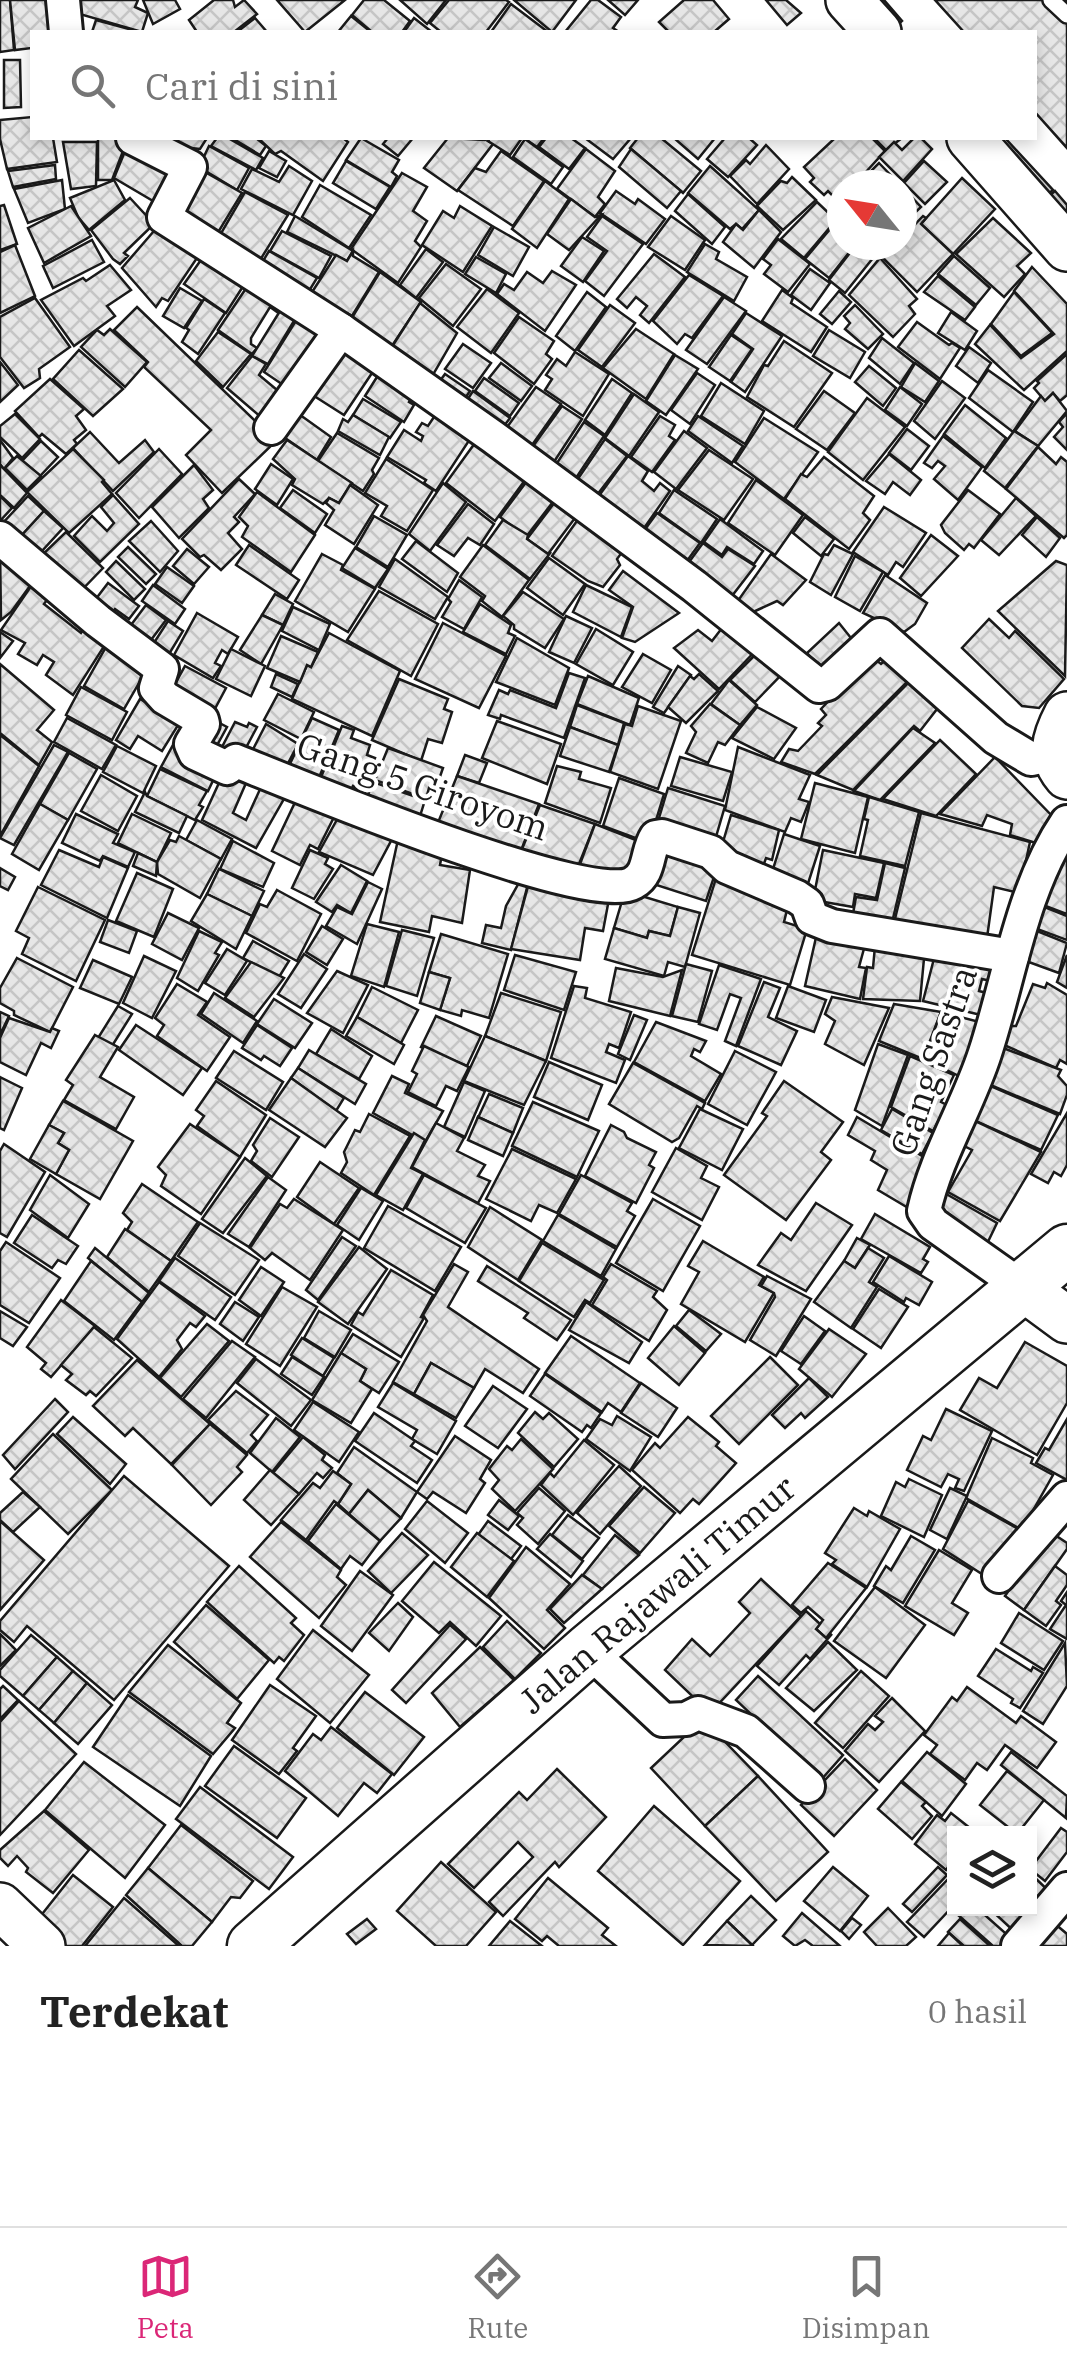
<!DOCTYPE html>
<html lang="id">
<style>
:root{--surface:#fff;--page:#f6f6f6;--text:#222;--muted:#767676;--line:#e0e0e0;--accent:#db2777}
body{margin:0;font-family:"IBM Plex Serif",serif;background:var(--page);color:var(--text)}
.controls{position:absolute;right:30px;bottom:30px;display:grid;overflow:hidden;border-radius:0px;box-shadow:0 5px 15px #0003}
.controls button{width:90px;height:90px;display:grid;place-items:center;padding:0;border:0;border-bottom:2px solid var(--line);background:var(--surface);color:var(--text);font:50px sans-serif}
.compass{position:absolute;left:827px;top:170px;width:90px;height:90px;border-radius:50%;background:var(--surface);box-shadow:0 5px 15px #0003;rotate:300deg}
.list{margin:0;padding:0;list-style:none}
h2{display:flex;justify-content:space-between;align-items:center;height:130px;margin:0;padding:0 40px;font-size:42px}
h2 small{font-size:32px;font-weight:400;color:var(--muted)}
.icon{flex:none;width:55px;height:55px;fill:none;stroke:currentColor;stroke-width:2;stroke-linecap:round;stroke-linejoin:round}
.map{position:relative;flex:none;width:1067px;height:1946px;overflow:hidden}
.search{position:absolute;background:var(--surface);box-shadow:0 5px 15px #0003;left:30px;right:30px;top:30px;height:110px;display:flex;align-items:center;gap:25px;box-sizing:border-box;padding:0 35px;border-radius:0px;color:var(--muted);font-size:38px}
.sheet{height:280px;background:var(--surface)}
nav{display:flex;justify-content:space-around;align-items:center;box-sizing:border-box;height:140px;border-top:2px solid var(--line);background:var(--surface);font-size:28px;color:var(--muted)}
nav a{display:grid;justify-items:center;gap:5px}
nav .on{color:var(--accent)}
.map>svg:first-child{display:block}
</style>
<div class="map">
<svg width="1067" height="1946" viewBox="0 0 1067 1946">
<defs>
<pattern id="building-cross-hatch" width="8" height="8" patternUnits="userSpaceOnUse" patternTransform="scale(2.5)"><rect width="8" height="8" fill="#e6e6e6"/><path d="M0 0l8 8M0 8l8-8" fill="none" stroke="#c5c5c5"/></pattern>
</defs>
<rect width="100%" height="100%" fill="#fff"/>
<!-- building -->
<g fill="url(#building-cross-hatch)" stroke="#1a1a1a" stroke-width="2.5">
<polygon points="0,0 10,0 14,50 0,52"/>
<polygon points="10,0 58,0 61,32 32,32 32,48 15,50"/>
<polygon points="80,0 138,0 135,7 148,13 142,32 76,13"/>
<polygon points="143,0 175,0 180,9 153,24"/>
<polygon points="214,0 233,0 235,7 244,0 257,14 234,32 197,32 189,20"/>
<polygon points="277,0 345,0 305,32"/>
<polygon points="364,0 384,0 410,21 402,32 372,32 352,15"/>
<polygon points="400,0 446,0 427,24"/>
<polygon points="449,0 506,0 509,2 486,32 441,32 430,23"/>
<polygon points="514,0 576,0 552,32"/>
<polygon points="591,0 598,0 621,17 613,28 619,32 565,32"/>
<polygon points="608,0 638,0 625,15"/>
<polygon points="684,0 713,0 729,19 714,32 669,32 659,22"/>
<polygon points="766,0 786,0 801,13 787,25"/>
<polygon points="868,0 884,0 902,21 891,31"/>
<polygon points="935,0 1067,0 1067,148 1034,111 1034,32 964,32"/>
<polygon points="511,4 548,32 491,32"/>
<polygon points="351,16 371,32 338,32"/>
<polygon points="255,18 267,32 237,32"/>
<polygon points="414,18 432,32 404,32"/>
<polygon points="96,20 140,32 92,32"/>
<polygon points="4,60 20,60 21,107 4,108"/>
<polygon points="32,117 32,138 53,138 57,162 7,169 0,139 0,120"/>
<polygon points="98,138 128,138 112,180 98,180"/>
<polygon points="153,138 207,138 200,149 192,148 184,160"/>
<polygon points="217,138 228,138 263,158 256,170 211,146"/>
<polygon points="232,138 256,138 266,146 260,155"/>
<polygon points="258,138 343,138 348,142 323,181 281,151 275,154"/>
<polygon points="361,138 399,160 392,172 397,176 391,187 346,160"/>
<polygon points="388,138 413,138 398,156 383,144"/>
<polygon points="448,138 485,140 490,138 488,141 493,144 457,191 424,168"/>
<polygon points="490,138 522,138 510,155 488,141"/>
<polygon points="524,138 544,138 537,147"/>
<polygon points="546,138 571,138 585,148 569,169 539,147"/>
<polygon points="585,138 631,138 613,159"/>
<polygon points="638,138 661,138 701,171 683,193 630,148"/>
<polygon points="674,138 715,138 698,159"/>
<polygon points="725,138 749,138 757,145 728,177 707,159"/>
<polygon points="835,138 872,138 885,151 854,185 842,185 842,197 838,201 828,191 824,195 810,182 814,178 804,167"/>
<polygon points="874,138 902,138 886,150"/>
<polygon points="914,138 921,138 932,149 903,181 879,157 894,142 902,150"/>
<polygon points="984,138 1005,138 1053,190 1041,200"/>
<polygon points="130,139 187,169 165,208 114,178"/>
<polygon points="525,139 563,167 551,184 513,157"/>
<polygon points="63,142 97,142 96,186 71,189"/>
<polygon points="766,145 789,169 757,204 730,176 746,160 750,164"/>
<polygon points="209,146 249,168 237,190 199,167"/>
<polygon points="586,149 615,171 598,197 605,204 595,217 557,189"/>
<polygon points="631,149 681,191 667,208 619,167"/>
<polygon points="269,151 286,161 277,177 259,168"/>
<polygon points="501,151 544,181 513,226 458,190 475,168 486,172"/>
<polygon points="346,161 390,187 376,209 333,183"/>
<polygon points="924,161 947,182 925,204 904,183"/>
<polygon points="879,163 900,185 857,185"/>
<polygon points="55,165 56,179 13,187 8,171"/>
<polygon points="289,166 312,181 293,215 241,189 252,169 279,182"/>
<polygon points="710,166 759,210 742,229 736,224 730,229 688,193"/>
<polygon points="196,167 242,193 211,244 171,216"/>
<polygon points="402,173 427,187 413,211 427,221 415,241 421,247 398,283 351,249"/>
<polygon points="792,177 816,200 783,230 757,206 781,181 787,183"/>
<polygon points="962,178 995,209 953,254 921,224"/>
<polygon points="62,180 65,209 28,223 14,189"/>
<polygon points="114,180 125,200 89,230 78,217 70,198"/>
<polygon points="545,181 569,199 537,248 512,229"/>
<polygon points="320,185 371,215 349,248 302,217"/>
<polygon points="902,187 921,207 902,225"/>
<polygon points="616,191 635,204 638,199 665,219 646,244 600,213"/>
<polygon points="1055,191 1067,205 1067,240 1043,201"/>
<polygon points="245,192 288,215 252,273 213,247"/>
<polygon points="688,194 725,227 712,244 675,211"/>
<polygon points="130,198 154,224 124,253 128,256 120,264 113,259 91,230"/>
<polygon points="571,199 595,217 601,215 569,250 547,234"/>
<polygon points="817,202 836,220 804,258 781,239"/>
<polygon points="4,205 17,244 0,250 0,206"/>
<polygon points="71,206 91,236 44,263 28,228"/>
<polygon points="460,206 492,226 463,272 422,245 443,211 454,218"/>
<polygon points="759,210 781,232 754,268 723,242 736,224 743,230"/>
<polygon points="295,216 353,251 347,261 287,232"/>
<polygon points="602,216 643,244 604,296 585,281 607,251 587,237"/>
<polygon points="671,216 705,240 685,270 648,247"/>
<polygon points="923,216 926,218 921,224 953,254 917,292 883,258 895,245 902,245 902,238"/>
<polygon points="993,218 1031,253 1017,266 1025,274 1004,297 956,254"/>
<polygon points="836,222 842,227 842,245 855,245 829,278 805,259"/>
<polygon points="160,224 203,249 168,301 162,298 156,307 122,268"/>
<polygon points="494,227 529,247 513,276 478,255"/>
<polygon points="282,231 331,256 319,278 270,251"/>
<polygon points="582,237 604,251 583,282 561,266"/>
<polygon points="778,239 810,264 788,292 764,274 771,265 763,259"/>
<polygon points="92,240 104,262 53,288 43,266"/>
<polygon points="705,244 719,252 716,259 747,277 734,301 687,272"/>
<polygon points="15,245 35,296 0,313 0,252"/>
<polygon points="856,245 866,245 877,253 845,293 829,280"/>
<polygon points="426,249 443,262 416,298 400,285"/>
<polygon points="208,250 249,277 226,313 184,284"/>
<polygon points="269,251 317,278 301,304 254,276"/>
<polygon points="353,251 353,256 379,272 344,329 305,303 336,255 347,261"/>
<polygon points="654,254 685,277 649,323 640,315 647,306 636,297 627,308 617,299"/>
<polygon points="954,256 990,288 976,305 938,274"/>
<polygon points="476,257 506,274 496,293 465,274"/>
<polygon points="880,258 917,299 909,306 915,314 893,337 849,295"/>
<polygon points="446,264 481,289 453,326 419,298"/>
<polygon points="110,265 131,290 107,306 115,316 74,346 41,300 83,278 86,281"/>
<polygon points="1032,267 1067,304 1067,351 1024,390 975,344 990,325 1021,358 1054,334 1014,291"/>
<polygon points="810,269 830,283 811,310 791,295"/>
<polygon points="552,271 576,285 545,331 497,294 504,284 514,290 527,272 543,283"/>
<polygon points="380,272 421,302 384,358 345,329"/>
<polygon points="689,275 723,296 692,338 685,334 677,344 653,321"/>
<polygon points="938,276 975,307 965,320 924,292"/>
<polygon points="251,281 284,301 277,312 270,307 251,338 251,344 257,348 252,354 218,330"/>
<polygon points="180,288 202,301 184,328 163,316"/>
<polygon points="487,289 519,313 491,353 457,327"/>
<polygon points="782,290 793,298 791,303 827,327 811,352 762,321"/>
<polygon points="839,291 851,302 832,324 820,314"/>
<polygon points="587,292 606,307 575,351 556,336"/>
<polygon points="1014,292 1052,333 1021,356 991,324"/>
<polygon points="724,297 746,311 707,364 686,350"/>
<polygon points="35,298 70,347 39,369 40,378 24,388 0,357 0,317"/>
<polygon points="204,299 225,313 198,354 182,342 189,330 186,328"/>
<polygon points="285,303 300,311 268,364 252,356"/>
<polygon points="420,303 457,333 427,385 388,353"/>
<polygon points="610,305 635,323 602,367 578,350"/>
<polygon points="855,305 883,334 868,349 845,329 850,323 844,316"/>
<polygon points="137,307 276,441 222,493 186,455 211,430 144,367 148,362 114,330"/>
<polygon points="951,312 977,331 965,350 938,333"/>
<polygon points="746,313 782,336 745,392 731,382 753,349 732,334"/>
<polygon points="519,317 554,341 546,354 552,359 534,384 494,353"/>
<polygon points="297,319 334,331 295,393 264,372"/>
<polygon points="917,322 949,345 952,343 960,348 940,379 898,347"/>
<polygon points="110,329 147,362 125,387 81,347 97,330 104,335"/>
<polygon points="636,329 674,354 646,399 603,368"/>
<polygon points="829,330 865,352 850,378 813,356"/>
<polygon points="218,332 251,354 223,387 196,361"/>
<polygon points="731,335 752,349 730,381 709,367"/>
<polygon points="882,338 914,363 900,384 869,358"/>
<polygon points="336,341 376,367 344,415 303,389"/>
<polygon points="784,341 832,373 794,427 747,397 764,365 768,366"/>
<polygon points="463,344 491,363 473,388 445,369"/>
<polygon points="969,347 991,363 978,383 956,366"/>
<polygon points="79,350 123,389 93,416 53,379"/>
<polygon points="575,352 609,374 583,416 545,390 552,379 546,375 557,359 566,366"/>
<polygon points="1067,354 1067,395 1060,401 1053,393 1045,401 1034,388 1039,383 1037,381"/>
<polygon points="675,355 698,369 666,415 646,401"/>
<polygon points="252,356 266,364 259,375 289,400 269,424 227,388"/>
<polygon points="0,362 18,385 0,402"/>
<polygon points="501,363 532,386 521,401 489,378"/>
<polygon points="915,363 939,381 925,402 901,387"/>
<polygon points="869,366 896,388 883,406 855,382"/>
<polygon points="382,369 416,389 409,402 414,405 404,422 365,396"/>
<polygon points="988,370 1033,402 1013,432 969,398"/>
<polygon points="697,373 715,385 690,424 671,410"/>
<polygon points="445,374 470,391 459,407 434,389"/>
<polygon points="484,378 519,403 510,416 475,391"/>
<polygon points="50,379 84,409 76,416 86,430 74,440 77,444 66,454 42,434 39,437 15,411"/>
<polygon points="612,379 632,393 605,435 585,420"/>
<polygon points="942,381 965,398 935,439 914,421"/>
<polygon points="721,383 764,411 745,444 701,416"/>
<polygon points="536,387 561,404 525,455 500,437"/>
<polygon points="900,387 922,404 907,426 885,410"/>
<polygon points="473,391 510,418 498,434 462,408"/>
<polygon points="824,391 855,413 827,450 796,429"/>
<polygon points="1053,393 1067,411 1038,446 1015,431 1041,396 1045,401"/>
<polygon points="634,394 659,412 629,456 605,438"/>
<polygon points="867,398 905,427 863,480 828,452"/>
<polygon points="363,399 401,422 390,438 353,415"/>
<polygon points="965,405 1006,438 985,468 944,434"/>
<polygon points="562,406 582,419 548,471 526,456"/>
<polygon points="289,407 331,437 317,460 272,429"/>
<polygon points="1067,413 1067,450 1054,437 1063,427 1059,422"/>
<polygon points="15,414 40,439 22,458 0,437 0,426"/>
<polygon points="436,414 472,436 436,491 424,483 426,480 387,457 404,430 421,441 423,436 416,432 422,423 428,426"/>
<polygon points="353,415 389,437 380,455 338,431 343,419 348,422"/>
<polygon points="660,416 675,425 669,436 675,440 652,472 631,457"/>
<polygon points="698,416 743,446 732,463 688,431"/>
<polygon points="764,418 818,452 784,499 735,462"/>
<polygon points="584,422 604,436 570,487 553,469"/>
<polygon points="907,429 929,446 911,470 889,453"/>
<polygon points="684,431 707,448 676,489 654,472"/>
<polygon points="1014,431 1038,446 1005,488 984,471"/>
<polygon points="90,432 119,463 145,440 154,452 113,491 73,448"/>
<polygon points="337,433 379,458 372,470 374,474 363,491 318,461"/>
<polygon points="480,436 531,472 495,521 446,483"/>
<polygon points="943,436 982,467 958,500 934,479 945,466 938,461 932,468 924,463"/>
<polygon points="605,439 627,456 590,504 571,489"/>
<polygon points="0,440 13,458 4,469 0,464"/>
<polygon points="287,440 352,483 339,503 329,498 323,504 292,485 295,479 273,459"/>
<polygon points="41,441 58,457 40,476 22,461"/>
<polygon points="1038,447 1056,464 1061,457 1067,462 1067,535 1064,538 1006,489"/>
<polygon points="73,449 104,480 102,482 112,494 69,533 27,492"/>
<polygon points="159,449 182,474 139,518 116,493"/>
<polygon points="709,450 753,479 724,520 678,490"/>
<polygon points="889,454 921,480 910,495 893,482 885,494 866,481"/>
<polygon points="17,456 41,476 27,490 5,468"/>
<polygon points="628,456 648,471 642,481 654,491 660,483 670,491 635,541 590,508"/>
<polygon points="824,457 874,496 863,513 870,520 849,549 785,499 801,474 807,477"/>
<polygon points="386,459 433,490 407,531 381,516 387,506 365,493"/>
<polygon points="271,464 293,479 277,505 255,489"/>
<polygon points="0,465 27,493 14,508 0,495"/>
<polygon points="194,465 213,490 203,499 209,508 179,538 152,507"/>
<polygon points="533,473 559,494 526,537 500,517"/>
<polygon points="239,479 255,494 234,517 239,522 228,533 242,549 221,570 204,555 200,557 182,539"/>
<polygon points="756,480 803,515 775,555 728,523"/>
<polygon points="443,483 466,502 430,551 409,534"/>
<polygon points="350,485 378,505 354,544 325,525 334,510 326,503 329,498 339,503"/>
<polygon points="293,490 327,514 315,533 280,508"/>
<polygon points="674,490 717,519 701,543 659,513"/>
<polygon points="968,490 1000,514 974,548 969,544 964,550 945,533 941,525"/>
<polygon points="257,492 315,535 291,572 242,537 248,526 239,517"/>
<polygon points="561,494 581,510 548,554 527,539"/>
<polygon points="113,495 139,524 100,562 74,536 92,516 107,531 114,523 101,507"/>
<polygon points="0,496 12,508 0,521"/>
<polygon points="28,496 44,511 11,547 0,526"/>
<polygon points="1016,498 1036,516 999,555 981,540"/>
<polygon points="468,504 494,524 480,545 468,538 454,556 437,545"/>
<polygon points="884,507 926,533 903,567 896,562 888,575 853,552"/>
<polygon points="44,511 63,528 30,564 11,547"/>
<polygon points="657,513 700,543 679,572 635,543"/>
<polygon points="374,516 407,535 388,567 356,547"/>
<polygon points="805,517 834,539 821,556 793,533"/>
<polygon points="1037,517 1060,538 1046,557 1022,535"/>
<polygon points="579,518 628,544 617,559 620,565 603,587 588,581 552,556"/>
<polygon points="720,519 763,551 754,564 727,547 722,555 704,542"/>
<polygon points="503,520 528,535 527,539 548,554 551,552 530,579 485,545"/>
<polygon points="151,521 178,551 160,572 129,541"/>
<polygon points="66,532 103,568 75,597 41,556"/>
<polygon points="931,535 958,556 921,596 900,578"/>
<polygon points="416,541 458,573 447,592 402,559"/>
<polygon points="703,543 722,557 728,549 755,566 725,605 681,573"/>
<polygon points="249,545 299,580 287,599 236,565"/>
<polygon points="483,545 529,580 502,617 482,601 485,596 460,577"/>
<polygon points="834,545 853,554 831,595 810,582 824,554 828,555"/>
<polygon points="0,547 35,579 11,612 1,620"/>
<polygon points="128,547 156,574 146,584 118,557"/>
<polygon points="355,548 388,569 375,588 342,568"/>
<polygon points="187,549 209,567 194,584 173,566"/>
<polygon points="322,554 343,565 341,570 375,589 348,632 295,601"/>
<polygon points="771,554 806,580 783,605 777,601 751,613 730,612"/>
<polygon points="855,556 883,572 860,611 835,597"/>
<polygon points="549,558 585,584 563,615 527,588"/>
<polygon points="395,559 448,597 435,619 379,587"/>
<polygon points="116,561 145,589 134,600 106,572"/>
<polygon points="1056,561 1067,565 1065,676 998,611"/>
<polygon points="167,567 194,586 182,603 155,584"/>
<polygon points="623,571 679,613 635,642 622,638 633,607 609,590"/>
<polygon points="885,575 927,603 915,624 904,632 863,613"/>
<polygon points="36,579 52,593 44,604 81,633 88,623 110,637 73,695 46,675 54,662 43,655 37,665 18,654 25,643 1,630"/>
<polygon points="459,580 482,597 464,629 442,617 451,602 448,599"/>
<polygon points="108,583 139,606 129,619 115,609 107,621 89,608"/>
<polygon points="153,585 185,609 175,624 142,601"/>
<polygon points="586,585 632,607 621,637 573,612"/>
<polygon points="379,591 438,624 411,676 347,640"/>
<polygon points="523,592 564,619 545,648 514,629 514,625 503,616"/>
<polygon points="275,594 293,604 283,625 262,615"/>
<polygon points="480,604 511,625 508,633 515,636 506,654 463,632"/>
<polygon points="146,605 166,620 145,648 125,633"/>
<polygon points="293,607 330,624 319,650 282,631"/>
<polygon points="197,613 238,637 228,654 222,650 215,663 221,666 213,678 174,655"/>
<polygon points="262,615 283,625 261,664 240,650"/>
<polygon points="566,616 592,628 574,663 549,652"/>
<polygon points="729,619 760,646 719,689 674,648 698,630 712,641"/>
<polygon points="989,619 1009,638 1015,631 1064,679 1039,708 1022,706 962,648"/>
<polygon points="168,621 183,631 166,659 150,649"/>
<polygon points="443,623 506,656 479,708 415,679"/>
<polygon points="839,623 855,643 823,672 807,653"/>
<polygon points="596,629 633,652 613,685 576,664"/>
<polygon points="0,632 13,641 0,658"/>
<polygon points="329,633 400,671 372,736 292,699 307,665 311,667"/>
<polygon points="281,636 318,652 311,667 307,665 300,682 267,668"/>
<polygon points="517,638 569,668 555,705 496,682"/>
<polygon points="110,640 147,669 124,709 84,686"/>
<polygon points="231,649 265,666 251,696 216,679"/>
<polygon points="759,651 784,672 755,702 730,680"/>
<polygon points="897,651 918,671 815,774 781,762 789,749 798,751 822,726 818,723 826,715 821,709 871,656 881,664"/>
<polygon points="643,654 671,670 652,703 622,687"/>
<polygon points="0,664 54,710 37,730 52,742 39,765 0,733"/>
<polygon points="185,666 226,688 210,718 169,695"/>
<polygon points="678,666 691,675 664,713 653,707"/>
<polygon points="569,673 585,678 564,738 501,715 500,719 488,715 499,690 508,694 510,690 556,708"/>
<polygon points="918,673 944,700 920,731 914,726 853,790 817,775"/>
<polygon points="276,674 298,684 292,697 271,687"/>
<polygon points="699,674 718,691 686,723 668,707 690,676 694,679"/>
<polygon points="588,676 639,698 630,725 577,704"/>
<polygon points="399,679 448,699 444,709 452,712 442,743 428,739 421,761 372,740"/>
<polygon points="729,680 757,705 740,725 711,704"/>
<polygon points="81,687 127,712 112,740 66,715"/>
<polygon points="278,694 314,712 301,739 264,720"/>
<polygon points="140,699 180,722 162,751 138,736 130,749 116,740"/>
<polygon points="710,704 740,725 725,745 718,742 708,763 686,753 696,732 691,726"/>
<polygon points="577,705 624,723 618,745 570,727"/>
<polygon points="638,706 681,721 658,789 610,772 625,724 632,726"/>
<polygon points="757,707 796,728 774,759 732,738"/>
<polygon points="67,718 116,745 102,769 54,742"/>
<polygon points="312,718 339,730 315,787 287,770"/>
<polygon points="212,719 227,727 215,749 207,744"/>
<polygon points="497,721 561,744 547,784 482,758"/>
<polygon points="235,722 247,727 249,723 257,727 241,757 222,747"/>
<polygon points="266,724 298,744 282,775 247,761"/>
<polygon points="342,726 354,730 351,738 370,745 367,755 375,758 362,790 353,786 347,799 317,787"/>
<polygon points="570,727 618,745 609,772 560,756"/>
<polygon points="913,728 935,743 880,800 854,791"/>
<polygon points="0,735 39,766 0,836"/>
<polygon points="940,740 976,774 936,816 883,799"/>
<polygon points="54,745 68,752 14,845 0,838"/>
<polygon points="173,745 219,768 208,791 161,767"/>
<polygon points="117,746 156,766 143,793 103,772"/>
<polygon points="738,747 810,775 799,799 809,802 801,822 791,818 785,832 725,810"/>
<polygon points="388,748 443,768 435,791 429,788 426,799 375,780"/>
<polygon points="69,753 97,769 68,820 40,804"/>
<polygon points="465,755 487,763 479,783 457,776"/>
<polygon points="680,757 732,772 723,801 671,786"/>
<polygon points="995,757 1056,820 1036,843 1010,835 1012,824 987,815 982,826 940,814"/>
<polygon points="557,766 581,772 579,779 611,788 600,823 545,803"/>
<polygon points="160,769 207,791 199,805 203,807 195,820 147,796"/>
<polygon points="224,772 246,783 233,813 246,820 261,787 285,797 256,848 202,820"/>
<polygon points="101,775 137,796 118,831 81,811"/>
<polygon points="457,776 539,804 517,861 437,825"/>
<polygon points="619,778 664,794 649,843 603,826"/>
<polygon points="373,782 425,800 416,829 362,810"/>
<polygon points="815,783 868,797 855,853 801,839"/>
<polygon points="668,788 725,806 713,847 656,828"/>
<polygon points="145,792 147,796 187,816 179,833 135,812"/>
<polygon points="298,796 335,815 318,849 310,845 300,865 272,851"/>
<polygon points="869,797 919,812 905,866 860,856 868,820 864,819"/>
<polygon points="40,804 68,820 39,870 12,854"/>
<polygon points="540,805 595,824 575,874 520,854"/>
<polygon points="921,813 1030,842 1019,893 994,887 987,938 892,931"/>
<polygon points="76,814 118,834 113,843 135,852 128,867 103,856 100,861 62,843"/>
<polygon points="132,814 171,833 157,862 118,843"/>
<polygon points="731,815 779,830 772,860 766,858 761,872 720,852"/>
<polygon points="339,816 392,839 373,875 319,852"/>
<polygon points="197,820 232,839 221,859 186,840"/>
<polygon points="595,824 646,844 635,871 577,872"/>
<polygon points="1067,828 1067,914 1035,902"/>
<polygon points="784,834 820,846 805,893 769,882"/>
<polygon points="399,835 442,854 440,865 470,870 462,923 432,916 429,932 380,922"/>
<polygon points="179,836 221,859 200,898 158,874 157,862 170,840 176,842"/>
<polygon points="233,841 274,863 263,887 220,869"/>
<polygon points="656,842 719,862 706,901 644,881"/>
<polygon points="59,850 99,867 103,857 128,868 107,918 41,885"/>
<polygon points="310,850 328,858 325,864 333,869 314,899 292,888"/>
<polygon points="823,850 884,863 876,898 855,894 853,907 813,900"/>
<polygon points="138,853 157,862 156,876 133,866"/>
<polygon points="885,863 905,868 890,931 851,925 856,897 877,900"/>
<polygon points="341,865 367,881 351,913 337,905 332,912 316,902"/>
<polygon points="0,868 15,877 8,890 0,886"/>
<polygon points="219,869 264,891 252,916 207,894"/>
<polygon points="718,872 790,898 784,922 807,929 790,985 692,955"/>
<polygon points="137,873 173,889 154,937 116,921"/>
<polygon points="530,876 511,950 482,943 486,925 501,928 506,906 520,881"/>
<polygon points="530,879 609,899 603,931 585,928 580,960 511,949"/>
<polygon points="368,882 382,889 357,944 326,926 337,907 352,914"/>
<polygon points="38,887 105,920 76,981 22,954 29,938 16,931"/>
<polygon points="277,890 321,914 297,961 246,933 260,904 267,907"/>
<polygon points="625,891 678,907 670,936 649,931 647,938 614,928"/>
<polygon points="207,894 252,916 236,949 191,921"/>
<polygon points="1037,904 1067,916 1067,940 1029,926"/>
<polygon points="678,907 700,913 685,967 668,962 664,976 605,959 614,928 647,938 649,931 670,936"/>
<polygon points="168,913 199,928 182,960 152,944"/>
<polygon points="108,920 137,931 129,953 100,942"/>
<polygon points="367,924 399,932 384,987 351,976"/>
<polygon points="322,926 343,939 327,965 306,952"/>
<polygon points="1032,929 1067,943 1059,973 1015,957"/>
<polygon points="402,930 434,938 417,996 386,986"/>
<polygon points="199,931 222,942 215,953 219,955 198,991 177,978"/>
<polygon points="817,933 865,945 859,967 866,968 860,999 805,986"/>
<polygon points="441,934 508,954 489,1018 462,1010 461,1016 440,1010 450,978 429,972"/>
<polygon points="253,941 289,961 279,977 243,958"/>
<polygon points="875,946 925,948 920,1001 863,999 867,967 873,968"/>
<polygon points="937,947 1006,962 1000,983 982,979 979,991 991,994 985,1016 923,1001"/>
<polygon points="227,949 247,961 225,995 205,983"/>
<polygon points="304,954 327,969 301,1008 278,994"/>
<polygon points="515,955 576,972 564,1010 504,990"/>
<polygon points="1067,955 1067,988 1057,982"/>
<polygon points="144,956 176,971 152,1018 123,1003"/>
<polygon points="17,958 73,987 50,1032 14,1015 14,1011 0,1003 0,988"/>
<polygon points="93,960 132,977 119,1004 80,988"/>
<polygon points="251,962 284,978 254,1017 225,998"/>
<polygon points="686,964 712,971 698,1022 672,1016"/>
<polygon points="719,965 761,979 736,1046 725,1041 741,998 730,994 717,1030 699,1024"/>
<polygon points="616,968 663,977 682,970 670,1016 609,1001"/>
<polygon points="337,971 368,985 343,1033 307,1013"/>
<polygon points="429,972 450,978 440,1010 420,1003"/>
<polygon points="764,982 780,988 768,1017 797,1031 781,1065 738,1046"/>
<polygon points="1047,983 1067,995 1067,1064 1060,1060 1056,1068 1004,1045 1011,1026 1016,1026 1033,984 1045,988"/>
<polygon points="177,984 207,1002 198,1015 230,1037 207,1071 157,1036 164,1025 155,1018"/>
<polygon points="574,986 587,988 585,998 631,1012 619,1048 609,1044 606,1052 625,1060 616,1083 551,1058"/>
<polygon points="788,986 826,1000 814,1032 776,1018"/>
<polygon points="372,987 418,1010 401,1043 357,1017"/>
<polygon points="214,993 257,1021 243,1043 201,1014"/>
<polygon points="501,993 561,1012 546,1061 485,1036"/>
<polygon points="832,997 889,1008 864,1065 825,1044 835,1021 825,1014"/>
<polygon points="274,999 312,1023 295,1048 257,1024"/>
<polygon points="894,1004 941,1012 923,1059 879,1041"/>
<polygon points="118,1006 132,1014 112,1046 98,1038"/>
<polygon points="0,1012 9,1016 0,1035"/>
<polygon points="941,1012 991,1025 959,1076 924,1059"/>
<polygon points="634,1015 647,1020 630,1060 618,1054"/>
<polygon points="436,1016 481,1036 467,1066 421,1047"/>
<polygon points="357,1017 404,1045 394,1064 346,1036"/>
<polygon points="9,1018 50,1032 52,1028 59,1031 51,1048 41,1043 26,1075 0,1062 0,1038"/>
<polygon points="656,1022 706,1041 700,1052 694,1049 691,1056 721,1074 705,1101 634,1062"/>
<polygon points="136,1025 202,1068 183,1095 119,1050"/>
<polygon points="257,1025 292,1048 280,1066 264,1056 261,1060 242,1048"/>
<polygon points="331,1029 372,1056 359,1079 316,1054"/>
<polygon points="95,1035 118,1047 100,1077 134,1097 116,1129 64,1100 73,1085 66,1080"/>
<polygon points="485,1036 546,1061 524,1105 464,1081"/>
<polygon points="878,1044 908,1055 882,1126 855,1110"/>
<polygon points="424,1046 469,1067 457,1091 446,1086 436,1106 408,1092 417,1074 412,1071"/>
<polygon points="1003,1048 1061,1070 1058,1076 1067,1086 1067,1095 1060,1114 988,1084"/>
<polygon points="309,1050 366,1084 355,1104 298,1068"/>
<polygon points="234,1051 283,1082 266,1110 216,1078"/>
<polygon points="735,1051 776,1072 747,1125 708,1104"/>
<polygon points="910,1056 954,1075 941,1102 947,1105 933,1131 891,1107"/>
<polygon points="549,1062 602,1085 588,1120 534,1097"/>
<polygon points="633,1063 705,1103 702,1109 697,1106 679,1138 672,1142 609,1104"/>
<polygon points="298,1068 344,1098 336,1111 291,1078"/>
<polygon points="392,1076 409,1084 405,1093 443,1111 425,1142 373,1113"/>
<polygon points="0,1077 22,1088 4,1130 0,1128"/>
<polygon points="291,1078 347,1118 325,1147 269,1110"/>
<polygon points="216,1081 266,1115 240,1157 197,1126 204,1116 196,1110"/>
<polygon points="784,1081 843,1122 821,1152 831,1160 786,1220 724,1175 767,1116 762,1113"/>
<polygon points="464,1082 485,1091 465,1137 444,1127"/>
<polygon points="986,1084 1058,1115 1041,1150 971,1119"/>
<polygon points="489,1094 523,1108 513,1133 478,1117 477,1120"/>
<polygon points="63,1101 133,1141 100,1199 56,1174 69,1150 58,1143 64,1133 49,1125"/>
<polygon points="533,1102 599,1131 577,1177 512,1146"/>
<polygon points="700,1109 743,1129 722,1170 679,1148"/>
<polygon points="892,1109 933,1133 922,1154 881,1130"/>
<polygon points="1067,1113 1067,1165 1061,1176 1054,1172 1048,1183 1031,1174"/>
<polygon points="369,1114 410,1136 374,1195 341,1173 347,1162 344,1152 355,1130 360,1132"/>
<polygon points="478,1117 513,1133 503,1156 468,1140"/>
<polygon points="857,1117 932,1162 910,1209 878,1190 887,1170 871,1160 875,1151 848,1135"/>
<polygon points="270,1118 299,1137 272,1177 251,1161 257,1151 253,1145"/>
<polygon points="971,1119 1041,1152 1000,1221 948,1192 972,1150 958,1143"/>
<polygon points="436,1123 464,1138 457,1151 485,1165 478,1176 490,1181 478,1203 412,1167"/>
<polygon points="190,1124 240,1157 201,1214 161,1186 166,1175 158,1167"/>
<polygon points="49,1125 64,1133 58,1143 69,1150 56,1174 30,1159"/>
<polygon points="611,1125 624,1132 627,1138 656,1152 649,1165 654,1168 636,1203 585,1176"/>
<polygon points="414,1133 425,1140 411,1168 423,1174 403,1210 376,1195"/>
<polygon points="4,1144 45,1172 7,1237 0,1233 0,1151"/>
<polygon points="676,1148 707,1166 701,1178 719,1187 702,1220 652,1192"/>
<polygon points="512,1149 576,1179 557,1213 539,1205 531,1221 486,1199"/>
<polygon points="245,1158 267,1176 223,1233 202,1219"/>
<polygon points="320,1162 359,1188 334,1224 297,1197"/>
<polygon points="50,1175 89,1204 68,1238 30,1210"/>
<polygon points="424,1175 486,1208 465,1243 406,1208"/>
<polygon points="581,1175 632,1203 627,1211 635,1216 617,1247 559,1214"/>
<polygon points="268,1177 286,1190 249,1247 228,1234"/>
<polygon points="142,1184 198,1222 171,1261 127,1230 132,1222 123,1213"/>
<polygon points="361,1188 383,1201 359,1240 337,1225"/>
<polygon points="941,1191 997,1223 985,1248 930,1212"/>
<polygon points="294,1199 343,1230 310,1280 272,1253 265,1260 250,1248 280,1204 287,1208"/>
<polygon points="653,1199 700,1226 663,1291 616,1263"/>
<polygon points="816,1203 852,1225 806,1291 758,1265 781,1233 791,1240"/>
<polygon points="388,1206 461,1247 435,1291 364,1248"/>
<polygon points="490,1207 542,1240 518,1280 468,1247"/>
<polygon points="875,1214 930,1247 923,1259 928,1262 921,1273 861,1239"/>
<polygon points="32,1215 78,1246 66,1264 58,1260 52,1268 14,1243"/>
<polygon points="558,1215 616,1249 601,1276 543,1241"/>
<polygon points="200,1223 259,1260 235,1295 178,1256"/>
<polygon points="125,1229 171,1261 149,1292 107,1257"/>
<polygon points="342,1237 356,1246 318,1300 306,1290"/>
<polygon points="857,1238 870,1245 855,1268 844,1261"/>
<polygon points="703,1241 764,1277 759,1285 774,1293 745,1342 681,1304 699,1272 688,1266"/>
<polygon points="6,1242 60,1278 29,1323 0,1305 0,1251"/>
<polygon points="542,1243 604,1280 590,1303 585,1300 574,1317 519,1281"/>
<polygon points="359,1247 387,1269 348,1324 318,1302"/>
<polygon points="95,1248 149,1293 142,1302 88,1258"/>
<polygon points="868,1248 884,1258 869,1282 877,1287 851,1328 814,1302 844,1261 855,1268"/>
<polygon points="889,1256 932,1282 919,1305 906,1298 904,1302 873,1282"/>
<polygon points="175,1258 231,1297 215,1320 159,1281"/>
<polygon points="91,1261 142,1302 114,1340 64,1301"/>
<polygon points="454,1264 468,1272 448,1307 539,1369 523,1393 485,1369 474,1388 431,1363 414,1394 393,1382 427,1321 423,1315"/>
<polygon points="611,1264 657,1291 653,1297 667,1310 649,1341 592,1305 607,1280 603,1277"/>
<polygon points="487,1266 571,1320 557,1340 524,1318 528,1313 478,1281"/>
<polygon points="261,1267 284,1282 261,1316 239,1300"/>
<polygon points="391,1270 433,1295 421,1317 424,1318 401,1357 351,1325 358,1312 363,1315"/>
<polygon points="767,1276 811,1299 776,1356 750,1340 775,1297 774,1293 761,1286"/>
<polygon points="159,1282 205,1316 196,1327 190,1323 177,1340 182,1349 159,1377 117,1339"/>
<polygon points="282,1287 317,1307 280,1366 246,1344"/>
<polygon points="879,1289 908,1307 881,1348 853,1329"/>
<polygon points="61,1300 95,1326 51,1377 41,1369 46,1363 27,1347"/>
<polygon points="235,1302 259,1317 243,1341 220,1324"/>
<polygon points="586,1302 642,1342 629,1363 569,1330"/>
<polygon points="689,1310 721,1334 706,1351 676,1326"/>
<polygon points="0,1311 27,1327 13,1346 0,1338"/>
<polygon points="319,1311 351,1330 335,1357 304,1338"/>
<polygon points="804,1316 825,1331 801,1364 781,1351"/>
<polygon points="207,1324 229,1341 181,1397 160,1378"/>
<polygon points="674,1326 705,1353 679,1385 648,1358"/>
<polygon points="94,1327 132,1358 96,1396 90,1391 86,1395 66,1380 72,1374 61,1365"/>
<polygon points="829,1329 866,1354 832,1397 799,1369"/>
<polygon points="353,1334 399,1362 379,1393 360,1381 366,1369 341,1353"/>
<polygon points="571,1336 640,1383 621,1412 608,1403 602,1412 545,1373"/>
<polygon points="302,1338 334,1358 323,1376 291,1355"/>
<polygon points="232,1341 255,1357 206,1418 183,1399"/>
<polygon points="1025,1342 1067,1366 1067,1403 1037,1455 960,1410 979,1378 997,1388"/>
<polygon points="341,1353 366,1369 360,1381 372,1389 351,1423 312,1400"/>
<polygon points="292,1357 324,1377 312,1395 281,1374"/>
<polygon points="770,1357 798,1385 739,1444 711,1416"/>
<polygon points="256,1359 311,1400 291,1426 237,1383"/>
<polygon points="137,1360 210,1424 171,1464 133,1428 125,1436 93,1406"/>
<polygon points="431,1363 474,1388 456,1418 414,1394"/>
<polygon points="545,1374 601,1413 591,1428 587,1425 582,1432 530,1396"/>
<polygon points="809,1378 828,1397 805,1418 801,1413 785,1428 772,1415"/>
<polygon points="393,1383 456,1421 437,1454 412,1439 417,1430 378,1407"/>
<polygon points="641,1383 677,1408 658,1437 621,1413"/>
<polygon points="493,1386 527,1409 498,1448 465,1426"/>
<polygon points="236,1391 268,1415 251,1435 257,1441 247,1453 208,1420"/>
<polygon points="55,1399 68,1412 15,1469 3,1455"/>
<polygon points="313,1402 359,1432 339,1462 294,1430"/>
<polygon points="946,1409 992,1431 964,1491 955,1488 959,1479 948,1474 941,1487 907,1470 923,1436 931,1440"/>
<polygon points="535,1412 543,1419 549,1413 578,1439 554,1467 518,1433"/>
<polygon points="374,1413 415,1441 411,1446 432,1460 417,1483 355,1441"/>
<polygon points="617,1416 651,1437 630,1471 586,1439 600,1419 612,1425"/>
<polygon points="73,1417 126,1464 110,1484 57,1434"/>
<polygon points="688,1417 719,1442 716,1446 736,1463 699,1504 693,1499 680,1513 632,1470 655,1443 660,1448"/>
<polygon points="276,1418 300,1437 272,1472 250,1453"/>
<polygon points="1067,1419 1067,1480 1036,1463 1045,1448 1049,1450"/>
<polygon points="210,1424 247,1455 237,1467 242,1472 211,1505 172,1465"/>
<polygon points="53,1434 112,1490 68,1534 11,1479"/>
<polygon points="455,1436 491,1460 480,1479 485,1483 466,1513 433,1492 427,1499 417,1492"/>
<polygon points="303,1437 325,1455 322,1460 332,1468 323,1478 317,1473 299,1494 273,1473"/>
<polygon points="992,1438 1033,1458 1031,1463 1053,1475 1022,1530 966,1498"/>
<polygon points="521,1439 553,1469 515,1511 492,1489 499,1480 489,1469 507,1446 512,1450"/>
<polygon points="584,1440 614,1465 573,1515 541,1485 550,1473 554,1477"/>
<polygon points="354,1447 417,1492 401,1518 368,1490 349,1514 338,1504 351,1484 337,1473"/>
<polygon points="619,1466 641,1486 600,1534 577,1513"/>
<polygon points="270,1470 299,1494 271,1525 244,1500"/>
<polygon points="333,1471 351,1484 338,1504 334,1501 306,1540 281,1520 313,1483 320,1488"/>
<polygon points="124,1476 229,1566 114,1700 27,1626 14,1642 0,1630 0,1621"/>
<polygon points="909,1479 942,1495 924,1537 881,1516 896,1482 905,1487"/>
<polygon points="644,1487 675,1513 640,1553 609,1526"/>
<polygon points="539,1488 565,1511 538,1544 517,1525 523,1518 517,1513"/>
<polygon points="950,1488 967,1496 947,1539 930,1530"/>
<polygon points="368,1490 401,1518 380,1541 349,1514"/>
<polygon points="23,1492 40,1507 13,1532 0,1520 0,1513"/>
<polygon points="499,1500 519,1516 508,1530 488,1515"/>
<polygon points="427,1501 468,1533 445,1563 405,1529"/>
<polygon points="968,1501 1022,1531 1015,1545 1006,1542 985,1576 943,1549"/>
<polygon points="336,1504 380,1541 362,1565 350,1556 341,1569 308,1541"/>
<polygon points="854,1508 867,1516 869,1511 900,1529 867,1587 832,1564 836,1560 825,1553"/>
<polygon points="568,1515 599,1538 582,1559 552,1535"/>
<polygon points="0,1521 44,1560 0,1610"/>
<polygon points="488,1521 521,1546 511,1559 478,1535"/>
<polygon points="281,1522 341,1570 337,1577 346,1585 319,1618 250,1557"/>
<polygon points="1046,1529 1067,1543 1067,1549 1024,1610 1005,1596 1009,1590 999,1582"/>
<polygon points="402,1533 428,1555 391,1593 368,1571"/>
<polygon points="477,1533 514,1561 487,1597 451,1567"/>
<polygon points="550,1534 583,1561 571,1577 537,1549"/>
<polygon points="615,1535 639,1555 602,1589 583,1575"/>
<polygon points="911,1536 935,1550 903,1603 874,1586 886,1566 891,1570"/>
<polygon points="526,1547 570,1584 547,1610 565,1628 544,1649 489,1598"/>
<polygon points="939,1550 972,1570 952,1603 968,1613 954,1635 905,1606"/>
<polygon points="434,1562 501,1616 476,1646 450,1622 439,1633 402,1601"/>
<polygon points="828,1563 866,1588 826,1638 816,1629 823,1620 808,1607 801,1613 792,1605"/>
<polygon points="239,1566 296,1618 291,1623 304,1635 284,1661 279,1657 274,1663 207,1602"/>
<polygon points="1055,1566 1067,1575 1067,1585 1056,1601 1061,1605 1046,1626 1024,1610"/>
<polygon points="360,1571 393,1595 352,1651 321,1626"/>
<polygon points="582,1575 602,1589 564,1623 550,1609"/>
<polygon points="761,1579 801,1616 710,1713 665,1670 692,1639 710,1656 750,1613 739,1602"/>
<polygon points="875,1587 925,1625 886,1678 834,1641"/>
<polygon points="1067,1592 1067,1639 1050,1629 1066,1605 1061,1601"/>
<polygon points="398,1603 413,1617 389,1651 369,1633"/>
<polygon points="206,1605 269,1660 237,1699 174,1642"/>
<polygon points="806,1611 820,1624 816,1629 826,1638 832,1634 810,1659 806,1655 779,1685 757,1666"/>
<polygon points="1019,1613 1063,1641 1044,1670 1001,1643"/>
<polygon points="507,1621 541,1653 515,1679 483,1647"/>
<polygon points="450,1625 466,1639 406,1703 392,1690"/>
<polygon points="313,1630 369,1675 330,1723 277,1679"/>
<polygon points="0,1634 16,1650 0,1666"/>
<polygon points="31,1635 57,1657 23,1696 0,1676 0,1670"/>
<polygon points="828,1642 857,1670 814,1711 786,1688"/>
<polygon points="1065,1643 1067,1686 1043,1724 1023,1711"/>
<polygon points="168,1645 241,1703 227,1723 235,1728 213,1754 129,1692"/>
<polygon points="480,1647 514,1680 460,1727 432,1693"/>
<polygon points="996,1649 1031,1671 1033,1667 1043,1673 1020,1708 1011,1703 1013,1699 978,1676"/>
<polygon points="57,1657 73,1671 39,1710 23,1696"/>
<polygon points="73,1671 87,1683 54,1723 39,1710"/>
<polygon points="861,1671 889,1696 843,1748 815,1723"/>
<polygon points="758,1676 843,1755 821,1780 736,1700"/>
<polygon points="87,1683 112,1705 78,1744 54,1723"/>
<polygon points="270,1685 316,1716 293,1748 297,1751 279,1774 232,1740"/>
<polygon points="3,1686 18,1700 0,1719 0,1689"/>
<polygon points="967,1687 1016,1723 1021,1716 1056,1742 1037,1768 1005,1745 987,1770 977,1763 965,1780 930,1754 937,1745 924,1735 952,1697 957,1701"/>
<polygon points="365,1692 424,1737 394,1775 337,1728"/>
<polygon points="128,1695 211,1756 180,1806 93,1747"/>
<polygon points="892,1698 925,1731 879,1782 845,1751 868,1724 875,1730 883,1722 875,1716"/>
<polygon points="19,1701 76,1754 0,1835 0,1722"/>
<polygon points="703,1719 758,1776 705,1826 651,1768"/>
<polygon points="331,1727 392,1774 377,1793 364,1783 338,1816 285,1771 313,1734 321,1740"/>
<polygon points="234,1746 306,1798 277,1838 205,1786"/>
<polygon points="927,1752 966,1784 942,1816 902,1781"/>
<polygon points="1011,1752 1067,1796 1066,1818 1001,1765"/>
<polygon points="845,1759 877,1790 834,1836 801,1805"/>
<polygon points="84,1762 165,1825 125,1878 45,1810"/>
<polygon points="557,1769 606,1817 559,1867 555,1862 503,1916 489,1902 533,1857 518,1842 474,1888 448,1864 519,1792 527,1800"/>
<polygon points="1007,1771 1044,1800 1017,1834 980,1805"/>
<polygon points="758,1776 828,1852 776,1901 705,1826"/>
<polygon points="901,1782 926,1802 922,1806 932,1816 912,1839 878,1809"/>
<polygon points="200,1787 293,1857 269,1889 176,1819"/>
<polygon points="654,1806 740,1881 683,1945 598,1871"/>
<polygon points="44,1811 89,1850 53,1893 26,1872 28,1868 17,1856 8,1866 0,1858 0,1850"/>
<polygon points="951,1813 975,1832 954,1834 954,1859 946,1870 915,1844 937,1815 945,1821"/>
<polygon points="181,1825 253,1881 240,1898 231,1897 212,1922 148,1868"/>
<polygon points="1061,1828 1067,1832 1067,1852 1045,1881 1030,1869"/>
<polygon points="441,1862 496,1912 466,1946 436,1946 397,1911"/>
<polygon points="833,1867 868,1896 840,1931 804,1901"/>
<polygon points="938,1867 947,1875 912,1912 903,1904"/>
<polygon points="148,1868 212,1922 192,1946 182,1946 126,1895"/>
<polygon points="1031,1874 1054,1896 1041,1911 1030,1901"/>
<polygon points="73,1875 113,1907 82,1946 58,1946 39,1918"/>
<polygon points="951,1876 954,1879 954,1905 924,1937 907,1922"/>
<polygon points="548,1878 608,1928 602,1935 616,1946 559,1946 547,1936 542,1941 515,1919"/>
<polygon points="751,1896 776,1920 752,1945 727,1921"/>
<polygon points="124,1898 179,1946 85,1946"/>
<polygon points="1030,1905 1038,1913 1018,1935 989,1908 1030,1908"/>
<polygon points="888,1908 916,1937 906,1946 877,1946 864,1932"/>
<polygon points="962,1908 977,1908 1012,1939 1006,1946 993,1946 957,1914"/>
<polygon points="802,1913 840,1946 813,1946 805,1940 795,1946 783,1936"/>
<polygon points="852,1918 861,1925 849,1939 841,1931"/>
<polygon points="367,1919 376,1929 356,1944 347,1934"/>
<polygon points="960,1919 990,1946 964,1946 948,1932"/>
<polygon points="510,1921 542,1946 489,1946"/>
<polygon points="727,1921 752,1945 753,1946 705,1945"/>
<polygon points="1054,1923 1067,1934 1067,1946 1033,1946"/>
<polygon points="949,1933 963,1946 938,1946"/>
</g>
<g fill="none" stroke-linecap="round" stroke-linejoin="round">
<!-- lane casing -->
<g stroke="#1a1a1a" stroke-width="20">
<polyline id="lane" points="1051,0 1067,15"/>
</g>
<!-- street casing -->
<g stroke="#1a1a1a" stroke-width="38">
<g id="street">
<polyline points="63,0 66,32"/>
<polyline points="133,138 190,167 164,217 341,330 493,437 694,586 819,686 827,684 880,635 996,738 1031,759 1054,754"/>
<polyline points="271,428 341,330"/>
<path d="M0,538L98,621L162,669L156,688L165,698L202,720L203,724L191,744L195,753L227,768L236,761C294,784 590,908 633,883C651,873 646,852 656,837L662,836L711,852L727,867L797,897L807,904L812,918L832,926L1012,956"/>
<path d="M1022,1287L933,1224L924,1211C936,1156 968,1106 985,1053C1010,977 1021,890 1067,822"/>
<polyline points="999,1576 1067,1498"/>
<polyline points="588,1650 663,1720 686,1719 698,1713 746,1731 808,1786"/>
<polyline points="1018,1946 1067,1889"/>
</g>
</g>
<!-- secondary casing -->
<g stroke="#1a1a1a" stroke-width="50">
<g id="secondary">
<polyline points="849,0 878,32"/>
<polyline points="970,138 1067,248"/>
<path d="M1067,715C1055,738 1049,755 1067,776"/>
<polyline points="1022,1287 1067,1320"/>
<polyline points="0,1906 42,1946"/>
</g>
</g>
<!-- primary casing -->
<g stroke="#1a1a1a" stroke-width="55">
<polyline id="primary" points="253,1946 588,1650 1067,1250"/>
</g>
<!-- lane -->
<use href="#lane" stroke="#fff" stroke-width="15"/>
<!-- street -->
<use href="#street" stroke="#fff" stroke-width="32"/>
<!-- secondary -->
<use href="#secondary" stroke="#fff" stroke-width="45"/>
<!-- primary -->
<use href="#primary" stroke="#fff" stroke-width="50"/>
</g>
<g text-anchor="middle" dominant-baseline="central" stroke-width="8" stroke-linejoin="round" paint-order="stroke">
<!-- street labels -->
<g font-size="35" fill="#1a1a1a" stroke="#fff">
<text transform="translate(423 786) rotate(19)">Gang 5 Ciroyom</text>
<text transform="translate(933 1061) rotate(-71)">Gang Sastra</text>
<text transform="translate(657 1594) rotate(-40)">Jalan Rajawali Timur</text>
</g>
</g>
</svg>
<div class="controls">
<button><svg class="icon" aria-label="layers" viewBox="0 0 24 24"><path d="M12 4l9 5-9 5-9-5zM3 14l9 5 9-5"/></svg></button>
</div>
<svg class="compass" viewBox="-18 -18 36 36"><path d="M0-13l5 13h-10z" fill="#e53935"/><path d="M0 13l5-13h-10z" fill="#767676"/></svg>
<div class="search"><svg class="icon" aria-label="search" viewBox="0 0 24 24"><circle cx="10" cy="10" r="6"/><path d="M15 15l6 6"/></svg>Cari di sini</div>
</div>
<section class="sheet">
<h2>Terdekat<small>0 hasil</small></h2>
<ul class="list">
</ul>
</section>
<nav>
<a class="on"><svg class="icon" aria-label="map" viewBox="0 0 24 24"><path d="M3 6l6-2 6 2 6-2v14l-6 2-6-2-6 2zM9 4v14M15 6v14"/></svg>Peta</a>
<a><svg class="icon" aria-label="directions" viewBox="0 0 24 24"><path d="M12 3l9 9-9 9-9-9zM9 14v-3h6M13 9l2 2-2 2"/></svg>Rute</a>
<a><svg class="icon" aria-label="saved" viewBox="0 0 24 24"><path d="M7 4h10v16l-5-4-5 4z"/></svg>Disimpan</a>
</nav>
